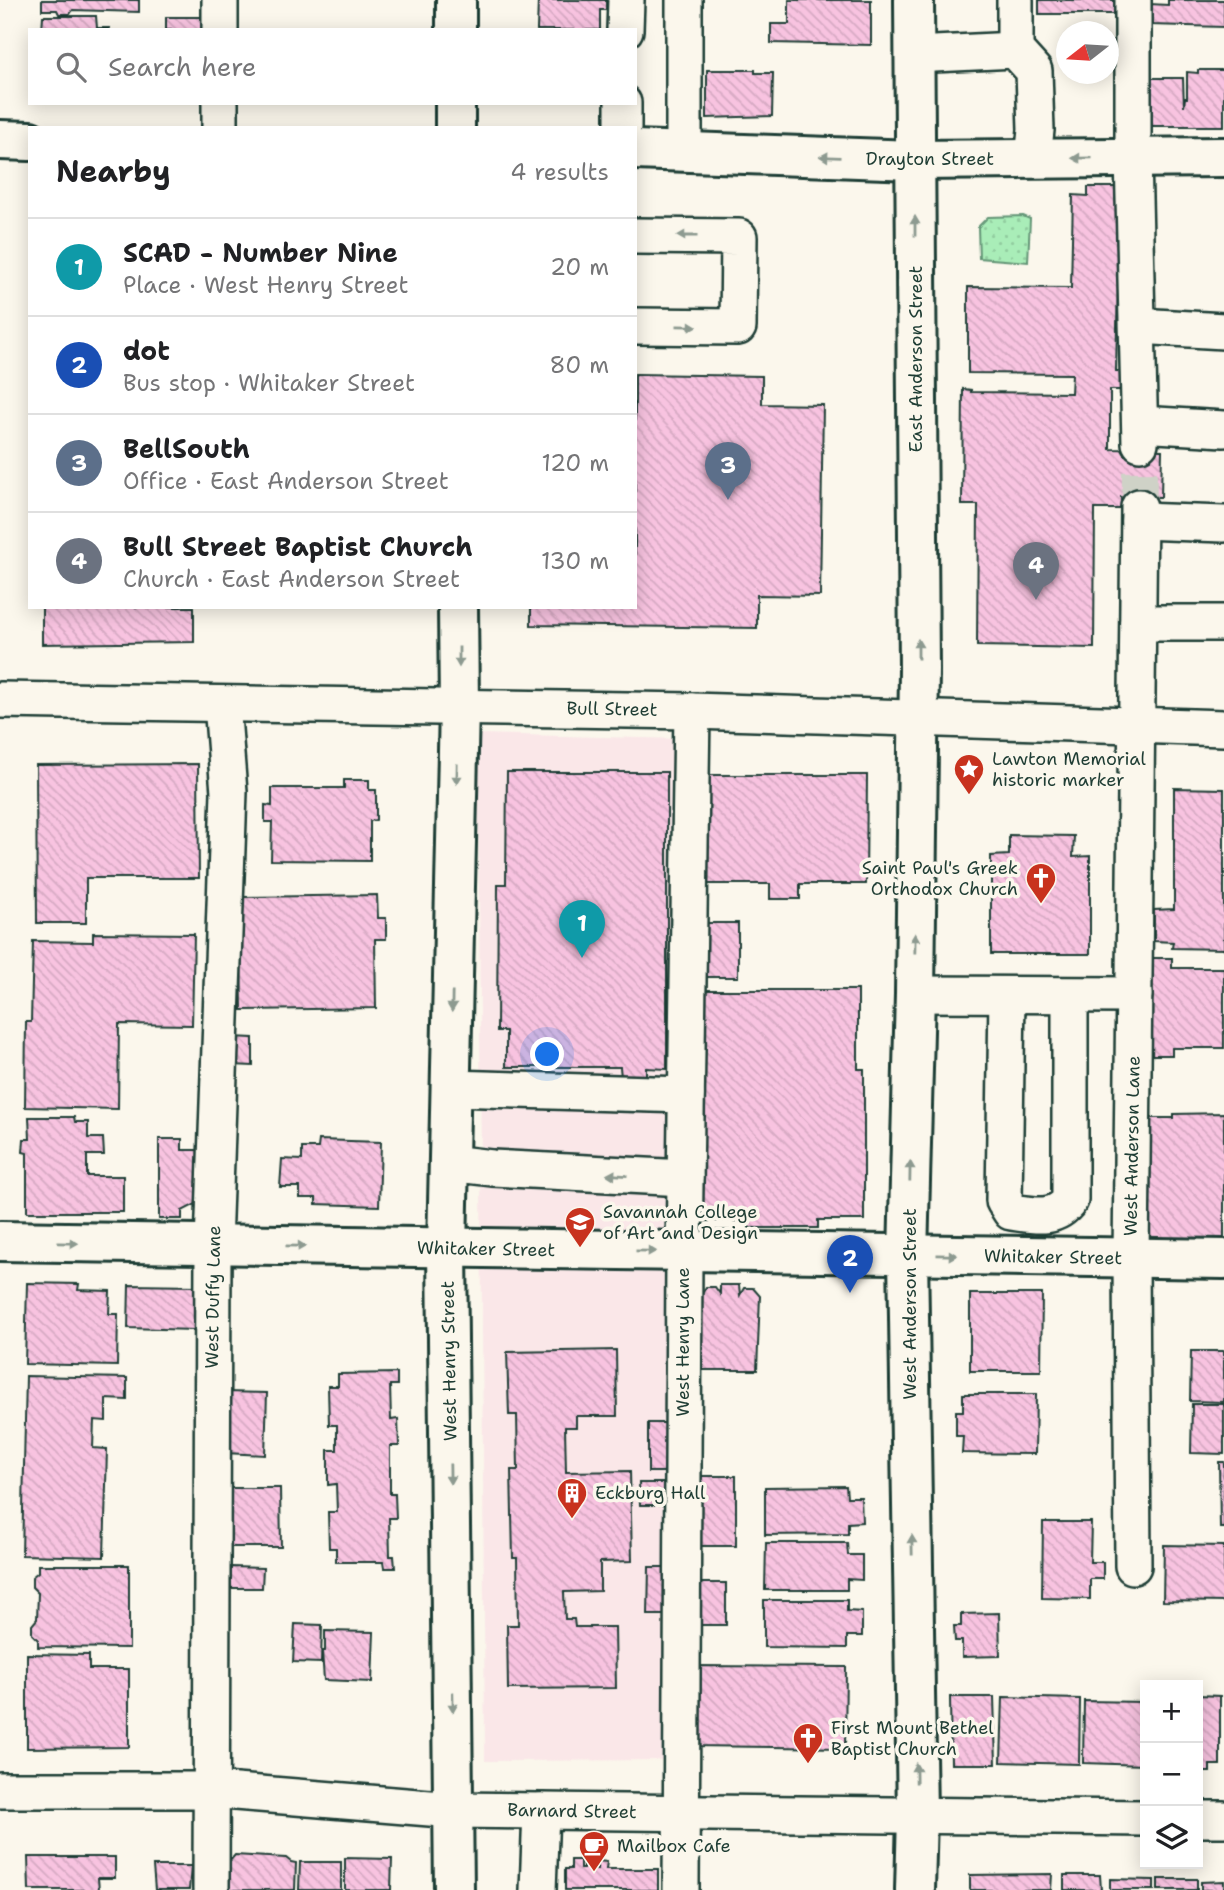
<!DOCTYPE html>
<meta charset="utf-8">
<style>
:root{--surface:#fff;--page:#f2f2f2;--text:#202124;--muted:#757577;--line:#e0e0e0;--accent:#db2777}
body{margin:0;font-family:"Shantell Sans",sans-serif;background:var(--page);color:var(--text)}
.controls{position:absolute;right:21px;bottom:21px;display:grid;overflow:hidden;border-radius:0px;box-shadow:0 4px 18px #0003}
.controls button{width:63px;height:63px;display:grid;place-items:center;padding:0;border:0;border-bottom:2px solid var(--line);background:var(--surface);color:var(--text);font:35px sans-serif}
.compass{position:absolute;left:1056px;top:21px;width:63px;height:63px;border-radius:50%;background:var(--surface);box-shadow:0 4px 18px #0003;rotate:253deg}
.you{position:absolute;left:548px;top:1055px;width:24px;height:24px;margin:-18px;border:5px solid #fff;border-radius:50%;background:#1a73e8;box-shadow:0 0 0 10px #1a73e833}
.badge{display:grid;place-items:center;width:46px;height:46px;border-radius:50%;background:var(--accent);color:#fff;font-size:23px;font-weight:700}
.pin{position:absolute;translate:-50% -58px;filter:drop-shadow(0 2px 4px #0008)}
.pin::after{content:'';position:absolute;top:37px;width:24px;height:21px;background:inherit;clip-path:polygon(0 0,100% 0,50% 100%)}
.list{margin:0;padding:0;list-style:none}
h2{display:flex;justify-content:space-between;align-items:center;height:91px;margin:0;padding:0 28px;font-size:30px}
h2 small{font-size:23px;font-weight:400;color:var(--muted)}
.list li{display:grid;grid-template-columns:46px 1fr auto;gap:21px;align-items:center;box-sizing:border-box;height:98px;padding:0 28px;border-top:2px solid var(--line)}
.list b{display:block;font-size:26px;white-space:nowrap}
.list p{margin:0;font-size:23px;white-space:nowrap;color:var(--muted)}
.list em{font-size:23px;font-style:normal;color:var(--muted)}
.icon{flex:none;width:38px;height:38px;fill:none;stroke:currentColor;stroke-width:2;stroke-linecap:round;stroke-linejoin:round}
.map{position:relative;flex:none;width:1224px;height:1890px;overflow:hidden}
.search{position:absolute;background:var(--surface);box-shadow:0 4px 18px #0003;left:28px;top:28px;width:609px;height:77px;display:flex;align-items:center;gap:18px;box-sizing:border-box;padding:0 24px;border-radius:0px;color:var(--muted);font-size:26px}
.panel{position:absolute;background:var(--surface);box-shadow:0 4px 18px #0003;left:28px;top:126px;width:609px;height:483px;border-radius:0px}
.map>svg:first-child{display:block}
</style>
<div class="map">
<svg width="1224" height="1890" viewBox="0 0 1224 1890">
<defs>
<pattern id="green-dots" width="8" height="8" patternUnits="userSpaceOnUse" patternTransform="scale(1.75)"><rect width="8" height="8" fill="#a9edb8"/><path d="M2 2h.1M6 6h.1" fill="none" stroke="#91cc9f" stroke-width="1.8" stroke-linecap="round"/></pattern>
<pattern id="building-back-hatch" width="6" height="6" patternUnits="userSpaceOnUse" patternTransform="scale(1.75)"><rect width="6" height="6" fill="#f8c3e0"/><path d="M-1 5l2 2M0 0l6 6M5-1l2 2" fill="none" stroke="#d4a8c1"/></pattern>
</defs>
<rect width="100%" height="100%" fill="#fbf7ec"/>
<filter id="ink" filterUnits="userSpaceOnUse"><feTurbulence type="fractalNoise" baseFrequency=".0143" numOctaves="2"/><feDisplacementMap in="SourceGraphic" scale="14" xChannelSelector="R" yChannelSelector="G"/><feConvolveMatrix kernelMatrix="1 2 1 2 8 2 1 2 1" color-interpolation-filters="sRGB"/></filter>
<g filter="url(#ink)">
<!-- built -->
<polygon fill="#fae7e8" points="478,734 683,739 673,1760 485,1761"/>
<!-- green -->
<polygon fill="url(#green-dots)" stroke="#649576" stroke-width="2" points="1023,216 1030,219 1028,262 979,258 978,227 988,217"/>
<!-- building -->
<g fill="url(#building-back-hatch)" stroke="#1f3d34" stroke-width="2">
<polygon points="42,0 139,0 139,12 73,10 70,14 59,14 57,10 42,10"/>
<polygon points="538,0 606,0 606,10 600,10 600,30 537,30"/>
<polygon points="789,0 871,0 871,45 771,43 771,24 789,24"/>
<rect x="1039" y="0" width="81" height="14"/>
<polygon points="1168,0 1224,0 1224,27 1150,25 1150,4 1168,5"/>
<polygon points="43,16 96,16 97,28 109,28 109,30 42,30"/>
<rect x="166" y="17" width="36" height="13"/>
<polygon points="707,70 755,70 755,73 773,73 772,116 707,118"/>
<polygon points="1198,70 1224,70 1224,126 1152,126 1152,78 1183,78 1184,107 1185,98 1187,98 1187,72 1198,73"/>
<polygon points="1088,187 1115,187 1116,194 1120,194 1116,371 1126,371 1125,390 1110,390 1110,449 1162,450 1161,497 1121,497 1121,509 1095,509 1094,648 977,646 978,505 962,505 963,389 971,390 971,392 1071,393 1072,374 968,373 968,287 1071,288 1073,195 1088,196"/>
<polygon points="635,374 762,376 762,404 823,405 820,596 757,595 757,628 531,625 531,607 635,607"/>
<polygon points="42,607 194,607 194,642 42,644"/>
<polygon points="198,764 199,878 86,878 86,923 37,923 36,765"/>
<polygon points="507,772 667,772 667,1069 646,1068 646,1077 621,1077 620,1067 506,1067 506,1031 497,1031 498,884 506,884"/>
<polygon points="704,775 867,775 866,884 800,884 800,899 770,899 770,884 704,884"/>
<polygon points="344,780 369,780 369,790 376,790 376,820 370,821 370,861 271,860 272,822 265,822 265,805 272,806 272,788 344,788"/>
<polygon points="1174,788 1224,789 1224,949 1172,948 1173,942 1154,941 1154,910 1174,909"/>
<polygon points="1009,835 1074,836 1073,857 1090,856 1090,954 991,954 991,856 1009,855"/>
<polygon points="377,895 378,918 386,918 386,939 375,939 376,1008 242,1010 240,897"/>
<rect x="704" y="923" width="34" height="54"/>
<polygon points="93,933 194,934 192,1025 119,1024 118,1109 25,1107 26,1022 31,1022 33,941 93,942"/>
<polygon points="1144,958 1172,958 1172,968 1224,968 1224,1048 1172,1048 1172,1055 1145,1055"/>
<polygon points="696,990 858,990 858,1069 864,1069 864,1220 818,1220 818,1228 749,1228 749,1221 703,1221 703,1083"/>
<polygon points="233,1037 253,1038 253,1066 233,1065"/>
<polygon points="1224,1113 1224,1238 1149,1238 1148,1118 1174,1118 1174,1114"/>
<polygon points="29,1117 74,1117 75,1122 88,1122 88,1138 103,1138 104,1155 87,1155 87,1176 123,1176 123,1212 27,1212 27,1153 23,1152 24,1139 30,1139"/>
<polygon points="159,1139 182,1139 182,1150 198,1150 198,1203 182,1211 182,1219 159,1219"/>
<polygon points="319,1140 381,1142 379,1206 316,1204 316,1198 300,1198 300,1187 280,1187 282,1159 302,1160 302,1148 318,1148"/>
<polygon points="27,1283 79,1284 78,1290 110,1291 109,1314 118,1314 117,1366 25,1364"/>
<polygon points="129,1285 196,1286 194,1330 128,1328"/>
<polygon points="720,1285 739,1285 740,1295 744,1288 753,1288 760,1296 757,1370 700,1370 698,1294 702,1294 706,1287 715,1287 720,1294"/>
<polygon points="970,1294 1042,1294 1041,1371 970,1371"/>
<polygon points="616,1350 617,1416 576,1416 576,1427 565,1427 566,1472 630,1471 632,1561 600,1562 600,1591 564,1592 565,1619 574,1619 575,1627 615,1627 616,1688 508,1689 507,1625 518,1625 517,1558 513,1558 511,1470 518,1470 517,1415 509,1415 507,1352"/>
<polygon points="1191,1351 1224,1351 1224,1402 1190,1401"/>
<polygon points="397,1373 397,1385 390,1385 391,1420 398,1419 399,1446 390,1446 390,1494 395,1494 396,1518 389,1518 390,1556 394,1556 395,1568 384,1568 383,1562 336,1562 336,1548 329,1548 328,1512 337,1512 336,1484 328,1485 328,1450 337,1450 337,1425 329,1425 328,1386 338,1386 338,1374"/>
<polygon points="26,1376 127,1378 127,1400 106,1399 106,1421 94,1420 93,1448 107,1449 104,1557 22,1555"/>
<polygon points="226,1392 267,1393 265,1455 225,1453"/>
<polygon points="963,1394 1036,1394 1035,1454 962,1453 963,1436 956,1436 956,1411 963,1411"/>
<polygon points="1192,1404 1224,1404 1224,1454 1191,1453"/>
<rect x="648" y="1423" width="20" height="49"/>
<polygon points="1219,1462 1224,1462 1224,1528 1220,1528"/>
<rect x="694" y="1476" width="42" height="70"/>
<polygon points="639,1483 670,1483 671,1505 640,1505"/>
<polygon points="846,1486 847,1497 861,1497 862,1522 848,1523 848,1534 765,1535 765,1487"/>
<polygon points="220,1488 280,1488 281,1547 220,1547"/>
<polygon points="1043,1522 1091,1522 1090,1562 1103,1562 1103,1579 1090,1579 1090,1599 1042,1598"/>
<polygon points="766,1543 847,1543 848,1555 862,1555 862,1580 847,1579 847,1590 765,1590"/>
<polygon points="1164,1545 1224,1546 1224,1602 1163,1601"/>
<polygon points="38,1565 129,1565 129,1648 38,1647 38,1640 32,1634 32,1625 37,1619 38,1593 32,1587 32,1577 38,1572"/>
<polygon points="231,1567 263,1568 262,1588 231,1588"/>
<polygon points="649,1567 668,1567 667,1615 648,1615"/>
<rect x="692" y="1583" width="34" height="42"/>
<polygon points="764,1600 847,1600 847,1611 862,1612 862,1636 847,1636 847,1648 764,1647"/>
<polygon points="999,1613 1000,1656 962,1657 962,1641 955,1641 954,1626 961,1626 961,1614"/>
<polygon points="295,1624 322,1625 321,1663 293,1662"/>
<polygon points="325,1631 374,1632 372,1682 324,1680 322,1651 325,1651"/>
<polygon points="27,1654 89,1655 89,1669 129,1669 129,1747 27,1748"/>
<polygon points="693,1666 846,1667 845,1748 692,1746"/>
<polygon points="1198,1695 1220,1696 1220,1765 1210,1765 1210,1772 1198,1772"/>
<polygon points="950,1697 994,1697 996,1764 951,1764"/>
<polygon points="1003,1697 1080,1699 1079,1764 1001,1762"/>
<polygon points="1084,1701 1145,1702 1145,1765 1083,1763"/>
<polygon points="235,1855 286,1858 291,1862 296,1863 295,1890 224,1890 225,1861 229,1862"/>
<polygon points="28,1857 115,1857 115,1878 98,1878 99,1890 29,1890"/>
<polygon points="345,1858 392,1859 391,1890 345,1890"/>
<polygon points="571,1860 580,1860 580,1869 583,1869 583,1861 594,1861 593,1868 597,1869 598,1861 607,1862 606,1869 658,1869 658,1890 565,1890 565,1869 571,1869"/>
<polygon points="300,1862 341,1862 341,1890 299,1890"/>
<polygon points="153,1866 191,1866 189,1890 155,1890"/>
<polygon points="1052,1874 1051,1890 970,1890 970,1875"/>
<polygon points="1064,1875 1100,1875 1101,1890 1064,1890"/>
<polygon points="1110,1879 1154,1880 1154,1890 1110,1890"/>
<rect x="1158" y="1879" width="39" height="11"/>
<polygon points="1224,1881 1224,1890 1201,1890 1201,1882"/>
</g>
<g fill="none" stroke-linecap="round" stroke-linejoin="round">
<!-- minor-tunnel -->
<polyline stroke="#cfd2c7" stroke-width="35" stroke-dasharray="35 18" stroke-linecap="butt" points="1139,507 1140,443"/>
<!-- minor casing -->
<g stroke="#1f3d34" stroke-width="40">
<g id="minor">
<polyline points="1015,0 1015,50 1034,71 1036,130 1033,159"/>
<polyline points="1133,0 1133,157 1140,443"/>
<polyline points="220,30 220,0"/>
<polyline points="625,30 626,0"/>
<polyline points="914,55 1015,50"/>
<polyline points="220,128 220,103"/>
<polyline points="623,128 623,103"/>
<polyline points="684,151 684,0"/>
<polyline points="635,236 739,237 738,327 635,326"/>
<polyline points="1138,326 1224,331"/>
<polyline points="1140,424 1224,429"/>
<polyline points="1139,521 1224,524"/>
<polyline points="1138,623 1224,623"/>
<polyline points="0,700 692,711 1224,728"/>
<polyline points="915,994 1134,995"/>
<path d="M1007,995L1004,1201L1011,1212C1034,1215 1055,1221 1070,1200V996"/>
<polyline points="451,1088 686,1095"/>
<polyline points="449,1163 492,1168 685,1178"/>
<polyline points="1133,1566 1131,1258 1139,507"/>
<polyline points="0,1790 211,1790 454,1810 1145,1818"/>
<polyline points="1198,1819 1224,1819"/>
<polyline points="211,1890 213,1245 229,792 222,704"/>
<polyline points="538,1890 541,1811"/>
<polyline points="681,1890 684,1252 692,711"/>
</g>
</g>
<!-- major casing -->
<g stroke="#1f3d34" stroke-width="44">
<g id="major">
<polyline points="914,0 919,669 915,994 908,1255 917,1815 915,1890"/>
<polyline points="456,30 456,0"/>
<polyline points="455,128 455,103"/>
<polyline points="0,140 30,141"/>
<polyline points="635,150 914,160 1224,157"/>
<polyline points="0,1241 1224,1259"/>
<polyline points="454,1890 447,1248 459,706 458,607"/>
</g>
</g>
<!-- minor -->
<use href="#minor" stroke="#fbf7ec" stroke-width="35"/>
<!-- major -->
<use href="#major" stroke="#fbf7ec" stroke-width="38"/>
</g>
<!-- one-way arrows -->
<defs><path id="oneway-solid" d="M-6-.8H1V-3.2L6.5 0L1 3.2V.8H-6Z" transform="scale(1.75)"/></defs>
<g fill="#8d9a90">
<use href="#oneway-solid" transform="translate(830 157) rotate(-178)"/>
<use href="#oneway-solid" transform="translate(1082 158) rotate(179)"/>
<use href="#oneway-solid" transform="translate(915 226) rotate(-90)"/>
<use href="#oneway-solid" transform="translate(687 236) rotate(-180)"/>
<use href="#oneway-solid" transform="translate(687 326) rotate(1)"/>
<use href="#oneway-solid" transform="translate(918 649) rotate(-90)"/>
<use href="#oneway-solid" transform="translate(459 657) rotate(90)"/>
<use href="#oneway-solid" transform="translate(457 774) rotate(91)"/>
<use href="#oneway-solid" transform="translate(915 943) rotate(-89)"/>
<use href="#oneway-solid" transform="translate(452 1002) rotate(91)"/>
<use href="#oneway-solid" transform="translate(910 1171) rotate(-89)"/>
<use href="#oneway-solid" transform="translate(617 1175) rotate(-177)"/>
<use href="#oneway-solid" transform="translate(68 1243) rotate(1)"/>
<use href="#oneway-solid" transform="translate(296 1246) rotate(1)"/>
<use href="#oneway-solid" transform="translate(646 1251) rotate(1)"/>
<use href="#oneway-solid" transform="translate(947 1255) rotate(1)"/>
<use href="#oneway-solid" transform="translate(450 1474) rotate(89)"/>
<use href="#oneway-solid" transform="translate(912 1545) rotate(-91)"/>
<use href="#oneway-solid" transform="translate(453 1702) rotate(89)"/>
<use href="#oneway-solid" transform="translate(916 1773) rotate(-91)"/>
</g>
</g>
<!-- icons -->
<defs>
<g id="sight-pin" transform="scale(1.575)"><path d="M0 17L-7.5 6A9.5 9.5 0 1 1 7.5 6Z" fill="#c8321e" stroke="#fbf7ec"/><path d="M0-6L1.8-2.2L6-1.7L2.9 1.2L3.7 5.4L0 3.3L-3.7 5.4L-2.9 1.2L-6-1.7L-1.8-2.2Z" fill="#fff"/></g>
<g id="church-pin" transform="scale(1.575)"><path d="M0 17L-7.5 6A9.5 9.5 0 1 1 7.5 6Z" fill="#c8321e" stroke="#fbf7ec"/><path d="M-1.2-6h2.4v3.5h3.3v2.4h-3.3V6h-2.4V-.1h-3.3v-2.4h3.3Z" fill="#fff"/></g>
<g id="university-pin" transform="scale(1.575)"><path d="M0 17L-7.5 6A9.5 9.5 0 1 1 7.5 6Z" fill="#c8321e" stroke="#fbf7ec"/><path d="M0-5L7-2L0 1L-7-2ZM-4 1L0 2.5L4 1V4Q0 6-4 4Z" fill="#fff"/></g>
<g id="building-pin" transform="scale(1.575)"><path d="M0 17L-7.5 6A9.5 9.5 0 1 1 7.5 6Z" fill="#c8321e" stroke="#fbf7ec"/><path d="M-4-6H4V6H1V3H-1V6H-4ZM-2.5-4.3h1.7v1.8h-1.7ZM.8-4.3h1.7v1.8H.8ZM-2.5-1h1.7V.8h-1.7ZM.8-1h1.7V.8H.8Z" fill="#fff"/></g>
<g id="cafe-pin" transform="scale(1.575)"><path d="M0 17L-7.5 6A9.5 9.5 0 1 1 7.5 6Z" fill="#c8321e" stroke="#fbf7ec"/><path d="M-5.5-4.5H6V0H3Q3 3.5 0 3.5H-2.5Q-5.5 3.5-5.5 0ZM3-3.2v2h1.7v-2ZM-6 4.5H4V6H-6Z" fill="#fff"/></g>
</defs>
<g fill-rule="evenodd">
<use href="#sight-pin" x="969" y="769"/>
<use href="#church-pin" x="1041" y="878"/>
<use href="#university-pin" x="580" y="1222"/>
<use href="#building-pin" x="572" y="1493"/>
<use href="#church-pin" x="808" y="1738"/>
<use href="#cafe-pin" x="594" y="1846"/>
</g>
<g text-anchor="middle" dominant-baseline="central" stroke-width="7" stroke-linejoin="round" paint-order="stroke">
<!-- street labels -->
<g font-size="18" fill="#1f3d34" stroke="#fbf7ec">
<text x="930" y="159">Drayton Street</text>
<text transform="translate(916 359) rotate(-90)">East Anderson Street</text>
<text transform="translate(612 709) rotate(1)">Bull Street</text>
<text transform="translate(1132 1146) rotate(-89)">West Anderson Lane</text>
<text transform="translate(486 1249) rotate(1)">Whitaker Street</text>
<text transform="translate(1053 1257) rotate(1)">Whitaker Street</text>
<text transform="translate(213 1297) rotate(-89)">West Duffy Lane</text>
<text transform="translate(910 1304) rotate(-90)">West Anderson Street</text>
<text transform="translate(683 1342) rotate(-90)">West Henry Lane</text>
<text transform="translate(449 1361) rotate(-91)">West Henry Street</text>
<text transform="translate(572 1811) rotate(1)">Barnard Street</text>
</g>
<!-- poi labels -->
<g font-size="18" fill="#1f3d34" stroke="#fbf7ec" text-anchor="start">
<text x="992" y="759">Lawton Memorial<tspan x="992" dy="21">historic marker</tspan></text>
<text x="1018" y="868" text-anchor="end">Saint Paul's Greek<tspan x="1018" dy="21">Orthodox Church</tspan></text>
<text x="603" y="1212">Savannah College<tspan x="603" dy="21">of Art and Design</tspan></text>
<text x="595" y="1493">Eckburg Hall</text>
<text x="831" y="1728">First Mount Bethel<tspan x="831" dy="21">Baptist Church</tspan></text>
<text x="617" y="1846">Mailbox Cafe</text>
</g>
</g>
</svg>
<div class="controls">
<button>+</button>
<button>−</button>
<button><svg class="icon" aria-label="layers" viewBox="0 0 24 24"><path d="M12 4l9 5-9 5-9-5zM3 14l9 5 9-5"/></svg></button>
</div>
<svg class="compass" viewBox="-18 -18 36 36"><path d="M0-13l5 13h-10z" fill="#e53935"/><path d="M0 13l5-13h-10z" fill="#757577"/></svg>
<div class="you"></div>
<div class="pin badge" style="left:582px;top:958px;background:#0f9aa8">1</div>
<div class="pin badge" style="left:850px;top:1293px;background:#1a4fb4">2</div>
<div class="pin badge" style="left:728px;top:500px;background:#5c6f8a">3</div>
<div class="pin badge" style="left:1036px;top:600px;background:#6b7280">4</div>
<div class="search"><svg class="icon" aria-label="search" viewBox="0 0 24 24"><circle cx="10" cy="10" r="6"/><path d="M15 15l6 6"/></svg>Search here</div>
<section class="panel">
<h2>Nearby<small>4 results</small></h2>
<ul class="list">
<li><span class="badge" style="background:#0f9aa8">1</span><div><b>SCAD - Number Nine</b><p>Place · West Henry Street</p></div><em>20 m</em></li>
<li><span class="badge" style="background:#1a4fb4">2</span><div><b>dot</b><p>Bus stop · Whitaker Street</p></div><em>80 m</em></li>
<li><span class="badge" style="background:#5c6f8a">3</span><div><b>BellSouth</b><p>Office · East Anderson Street</p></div><em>120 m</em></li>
<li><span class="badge" style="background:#6b7280">4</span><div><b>Bull Street Baptist Church</b><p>Church · East Anderson Street</p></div><em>130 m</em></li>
</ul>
</section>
</div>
